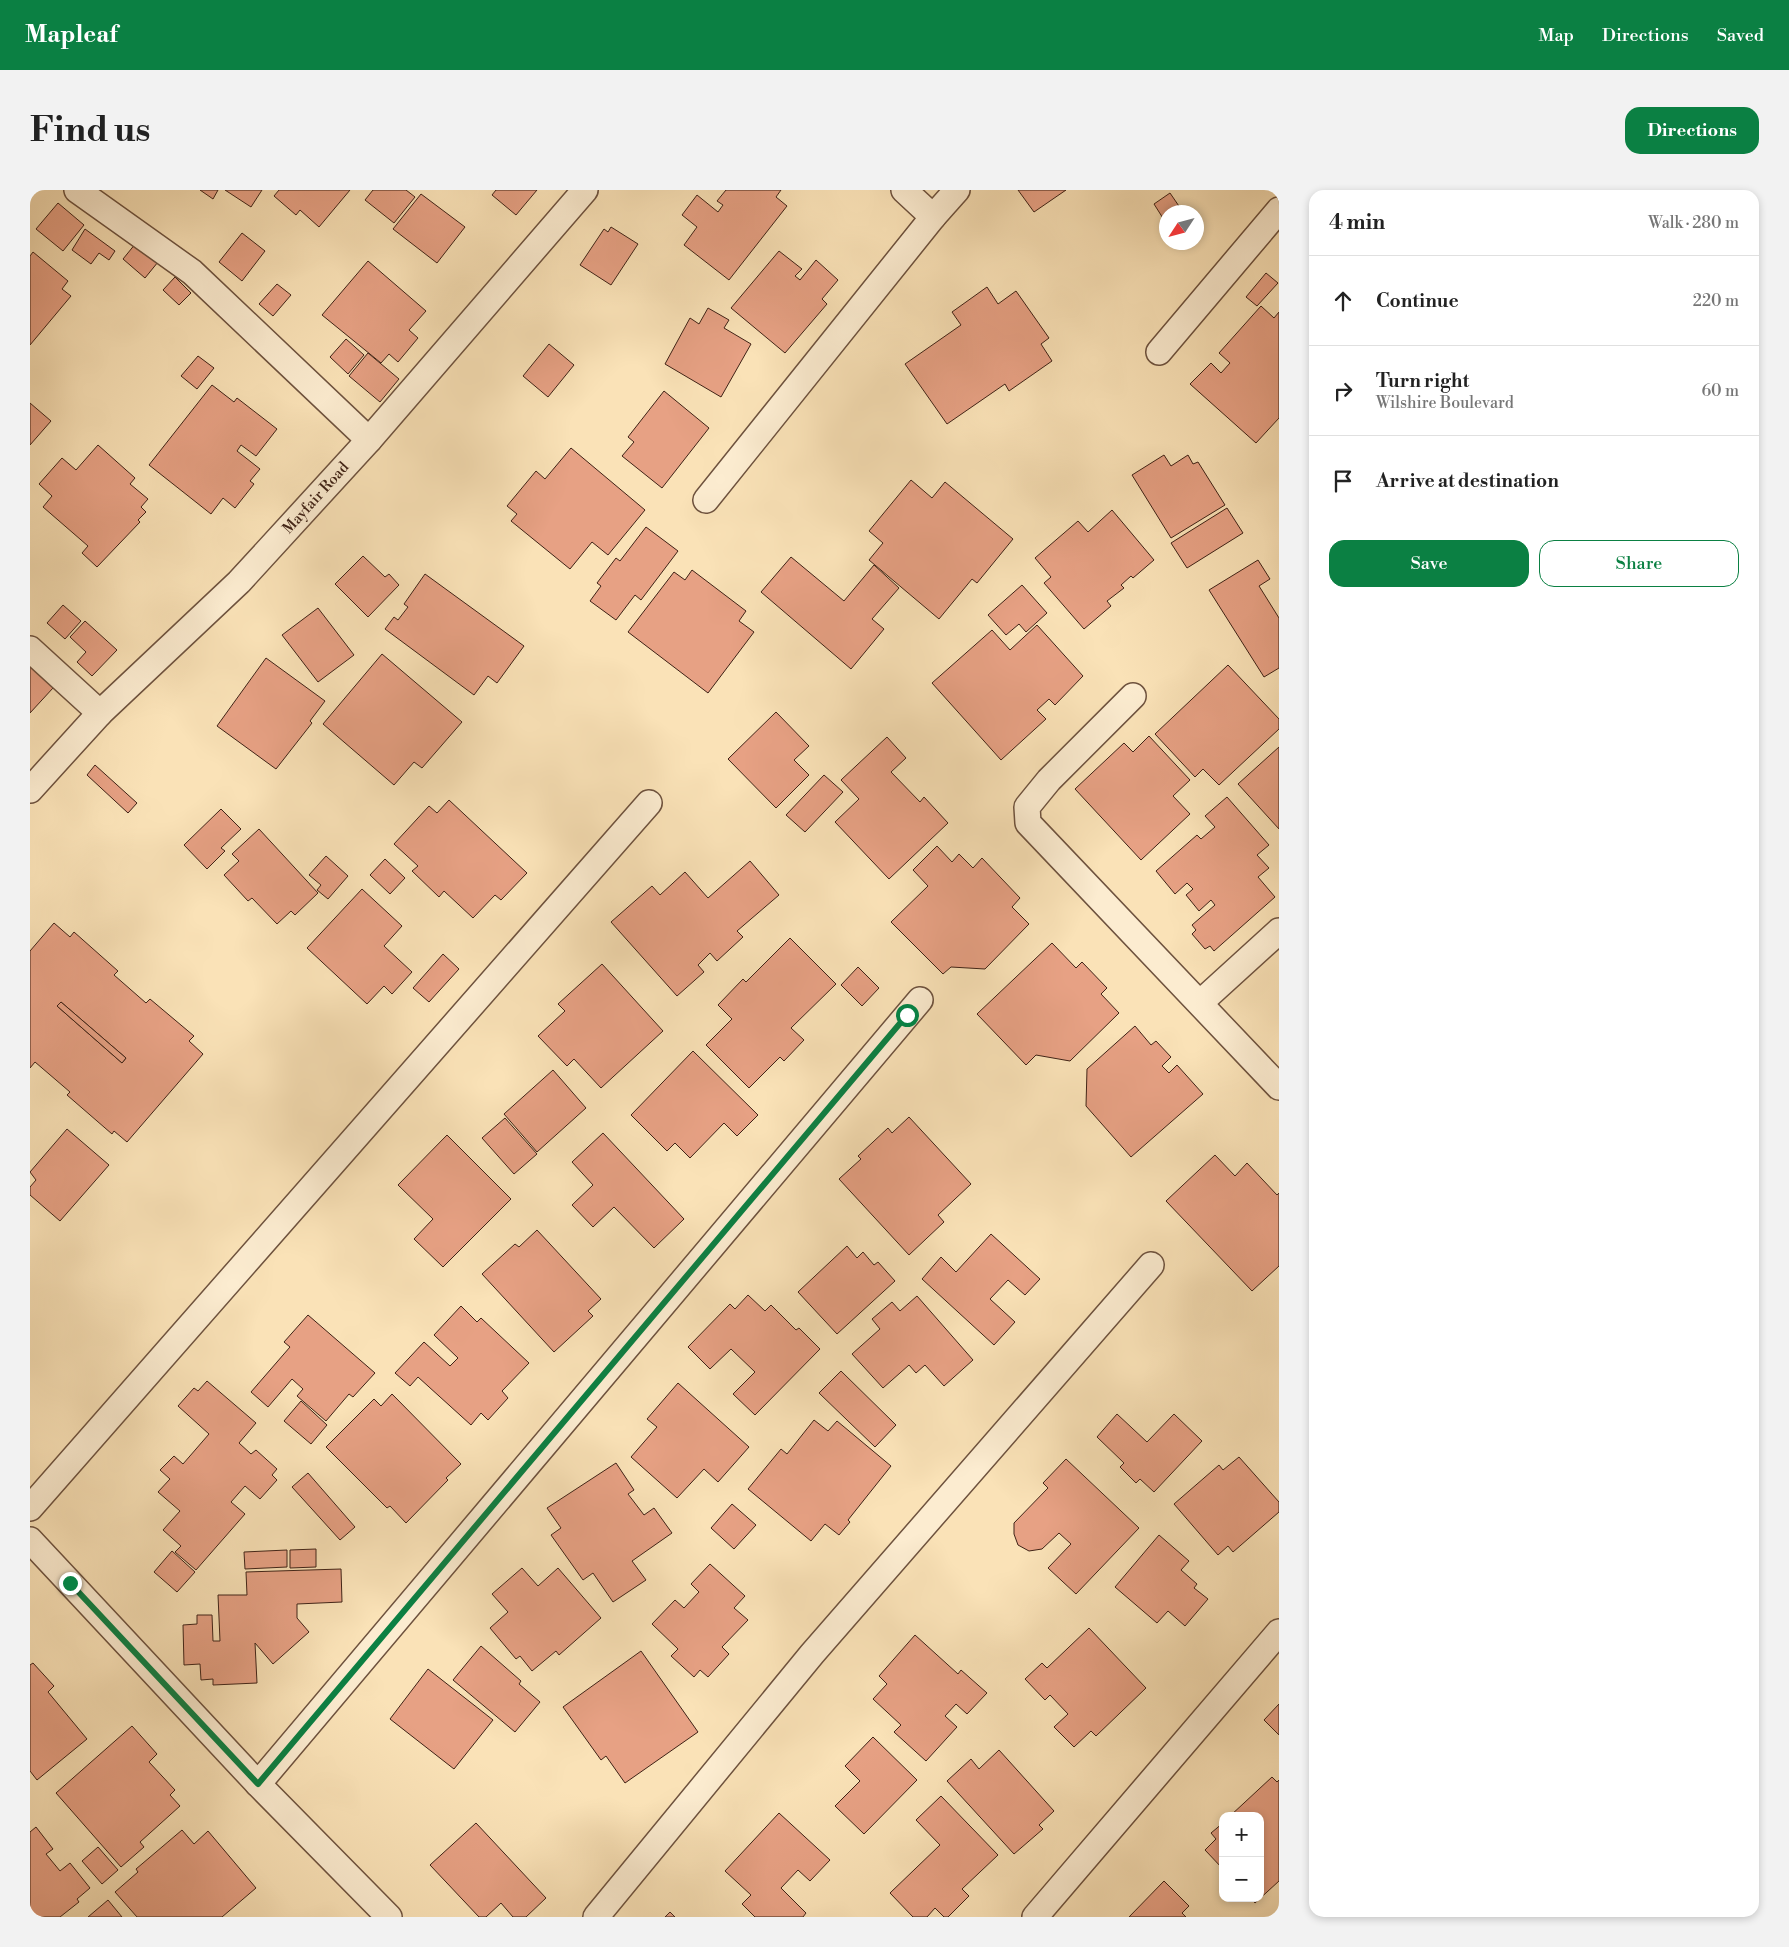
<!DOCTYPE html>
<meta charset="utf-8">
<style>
:root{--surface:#fff;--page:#f2f2f2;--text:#222;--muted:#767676;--line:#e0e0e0;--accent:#0b8043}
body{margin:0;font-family:"Libre Bodoni",serif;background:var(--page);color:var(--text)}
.controls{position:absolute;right:15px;bottom:15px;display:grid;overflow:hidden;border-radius:10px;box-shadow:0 2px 8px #0003}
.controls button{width:45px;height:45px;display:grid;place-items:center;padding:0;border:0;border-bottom:1px solid var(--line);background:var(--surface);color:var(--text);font:25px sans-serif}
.compass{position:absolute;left:1129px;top:15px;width:45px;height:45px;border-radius:50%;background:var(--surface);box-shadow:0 2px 8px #0003;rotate:234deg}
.stop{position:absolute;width:15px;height:15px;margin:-11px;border:4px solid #0b8043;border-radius:50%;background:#fff}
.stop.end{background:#0b8043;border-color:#fff;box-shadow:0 1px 5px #0008}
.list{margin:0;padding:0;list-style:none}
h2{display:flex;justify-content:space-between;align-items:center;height:65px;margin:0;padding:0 20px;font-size:21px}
h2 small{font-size:16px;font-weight:400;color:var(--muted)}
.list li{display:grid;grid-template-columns:32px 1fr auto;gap:15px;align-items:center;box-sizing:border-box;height:90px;padding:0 20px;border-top:1px solid var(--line)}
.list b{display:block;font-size:19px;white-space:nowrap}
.list p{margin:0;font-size:16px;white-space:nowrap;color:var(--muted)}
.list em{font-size:16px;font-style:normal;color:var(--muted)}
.actions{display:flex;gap:10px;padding:15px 20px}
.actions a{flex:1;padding:11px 0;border:1px solid var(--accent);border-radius:15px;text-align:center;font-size:18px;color:var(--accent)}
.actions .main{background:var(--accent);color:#fff}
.icon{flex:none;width:28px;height:28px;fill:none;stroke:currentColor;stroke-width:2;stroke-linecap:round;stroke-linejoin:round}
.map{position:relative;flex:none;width:1249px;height:1727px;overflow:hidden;border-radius:15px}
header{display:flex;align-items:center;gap:30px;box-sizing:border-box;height:70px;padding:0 25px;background:var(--accent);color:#fff}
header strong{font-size:24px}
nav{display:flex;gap:28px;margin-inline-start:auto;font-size:18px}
.intro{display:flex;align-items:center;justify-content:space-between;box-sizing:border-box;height:120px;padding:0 30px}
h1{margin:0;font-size:35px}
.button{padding:12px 22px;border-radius:15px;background:var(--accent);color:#fff;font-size:18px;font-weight:700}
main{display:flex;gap:30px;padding:0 30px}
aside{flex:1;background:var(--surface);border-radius:15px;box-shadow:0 2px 8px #0003}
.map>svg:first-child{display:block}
</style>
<header>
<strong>Mapleaf</strong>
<nav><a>Map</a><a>Directions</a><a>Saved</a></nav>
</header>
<div class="intro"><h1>Find us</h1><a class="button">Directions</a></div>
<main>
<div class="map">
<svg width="1249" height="1727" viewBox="0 0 1249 1727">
<rect width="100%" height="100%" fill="#fae2b7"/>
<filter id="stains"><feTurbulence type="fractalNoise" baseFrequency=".004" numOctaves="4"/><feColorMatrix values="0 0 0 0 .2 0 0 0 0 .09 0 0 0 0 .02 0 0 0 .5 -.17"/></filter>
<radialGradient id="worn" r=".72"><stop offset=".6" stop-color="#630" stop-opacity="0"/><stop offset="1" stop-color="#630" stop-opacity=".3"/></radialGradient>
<!-- building -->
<g fill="#e7a184" stroke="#3f2216" fill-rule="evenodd">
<polygon points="170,0 188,0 183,9"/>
<polygon points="195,0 232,0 221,17"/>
<polygon points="249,0 320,0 289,37 270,20 266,25 244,6"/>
<polygon points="343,0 376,0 385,7 364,33 335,10"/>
<polygon points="466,0 507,0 486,25 462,5"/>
<polygon points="696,0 751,0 746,7 757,16 699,90 654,55 667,37 652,25 667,5 688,22 693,15 687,11"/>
<polygon points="988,0 1036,0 1004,22"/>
<polygon points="1140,3 1153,22 1136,22 1136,33 1124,14"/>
<polygon points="391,4 435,37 407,73 363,39"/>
<polygon points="28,13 54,35 33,61 6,39"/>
<polygon points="581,37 608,54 581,95 550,75 574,39 578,42"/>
<polygon points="55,39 85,61 79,70 69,63 61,74 42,60"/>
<polygon points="212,43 235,61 212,91 189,72"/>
<polygon points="106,53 128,72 115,88 93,69"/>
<polygon points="749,61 772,79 765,86 770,90 786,70 808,90 792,109 797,114 755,163 701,118"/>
<polygon points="3,62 38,91 32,99 41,106 0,155 0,66"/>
<polygon points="338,71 396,121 379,140 388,148 368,172 359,164 351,173 292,125"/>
<polygon points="1236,83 1248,93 1227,116 1216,107"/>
<polygon points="145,87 161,103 149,115 133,100"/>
<polygon points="247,94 261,105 243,126 229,114"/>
<polygon points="957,97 968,114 986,101 1019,148 1011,154 1022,171 979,201 975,194 917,234 875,174 931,135 922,122"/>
<polygon points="1231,116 1244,128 1249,122 1249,228 1226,253 1160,194 1181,173 1191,183 1200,173 1189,163"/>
<polygon points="678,118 699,130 694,138 721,154 691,207 635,174 660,128 669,134"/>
<polygon points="316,149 334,165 318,184 300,167"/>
<polygon points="519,154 544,175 518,207 493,186"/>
<polygon points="338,163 369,189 350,212 319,186"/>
<polygon points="168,166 184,178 167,199 151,186"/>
<polygon points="182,195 204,212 207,208 247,239 226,266 211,255 207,261 230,279 220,291 224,294 205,318 193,308 181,324 119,275"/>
<polygon points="634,201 679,238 632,298 592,266 604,252 598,247"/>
<polygon points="0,213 21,231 0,255"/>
<polygon points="68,255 105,288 100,294 118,309 111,317 116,322 108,330 110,332 67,377 52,363 58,356 13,317 22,306 9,294 32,268 46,280"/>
<polygon points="541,258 615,320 578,365 562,352 540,379 481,331 487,324 477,316 506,281 515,289"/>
<polygon points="1134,265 1141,276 1158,265 1163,274 1168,272 1195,315 1141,348 1102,285"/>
<polygon points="881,290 902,308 915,292 983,349 947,393 942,389 909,429 839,370 853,353 839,341"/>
<polygon points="1197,318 1213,343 1157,378 1141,353"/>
<polygon points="1082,320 1124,370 1103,388 1101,386 1091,395 1094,398 1077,411 1081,416 1054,439 1014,393 1021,387 1005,368 1048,331 1058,342"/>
<polygon points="616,337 648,361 611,410 605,405 586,430 560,411 571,396 567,393 586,368 590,371"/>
<polygon points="333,366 355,387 359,384 369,395 338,427 305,394"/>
<polygon points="761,367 814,411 844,375 869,398 842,429 854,439 821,479 731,402"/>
<polygon points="1228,370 1240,389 1229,396 1249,428 1249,478 1234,487 1179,400"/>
<polygon points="662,380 716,421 709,431 724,442 678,503 598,442 644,382 655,390"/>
<polygon points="395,384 494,456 467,493 458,486 444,505 355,439 364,427 368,430 378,417 374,414"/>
<polygon points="992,395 1017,423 996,442 989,434 976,445 958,425"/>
<polygon points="33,415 51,431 35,449 17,433"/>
<polygon points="288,418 324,465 288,492 252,445"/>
<polygon points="55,431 87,460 62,486 47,472 56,462 40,447"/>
<polygon points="1007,435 1053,486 1025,515 1019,509 1007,520 1016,529 971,570 902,493 962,440 980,460"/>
<polygon points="352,464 432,532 392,578 384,572 364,595 293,534"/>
<polygon points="236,468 295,511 280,531 282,533 246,579 187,536"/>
<polygon points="0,475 23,498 0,523"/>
<polygon points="1198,475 1249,529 1249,539 1189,595 1173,579 1165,587 1125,544"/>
<polygon points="746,522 779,556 764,570 779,585 746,618 698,569"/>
<polygon points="1119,546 1160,590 1143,606 1160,624 1111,670 1045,599 1094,553 1103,562"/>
<polygon points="857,547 876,568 861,582 890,612 894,607 918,633 859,689 805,632 829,609 811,590"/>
<polygon points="1249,557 1249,639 1208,594"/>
<polygon points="65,575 107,613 98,623 57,585"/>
<polygon points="794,585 813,602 775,642 756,625"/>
<polygon points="1197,607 1239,655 1227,665 1239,678 1228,687 1245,707 1184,761 1180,756 1175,759 1162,744 1166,740 1162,735 1185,715 1181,710 1169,721 1156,705 1163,699 1157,693 1145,704 1126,681 1167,645 1171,649 1185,637 1175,626"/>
<polygon points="419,610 497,683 471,710 465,705 443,728 414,701 409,707 382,681 388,676 364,654 399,616 407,623"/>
<polygon points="191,619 211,639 191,658 195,661 177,679 154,655"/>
<polygon points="229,639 288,703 265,725 261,721 247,734 222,708 218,711 194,685 209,671 202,664"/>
<polygon points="907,656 922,672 929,664 943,678 952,668 990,708 982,717 999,734 955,779 921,777 913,784 861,732 898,696 883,680"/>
<polygon points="296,666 318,686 298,709 287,700 291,695 279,685"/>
<polygon points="355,669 375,688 360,704 340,685"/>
<polygon points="720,671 749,705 707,741 713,747 687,771 680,763 668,775 674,782 647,806 581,732 622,696 630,705 655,682 678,708"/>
<polygon points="332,699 372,736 354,756 382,782 362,804 354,796 337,814 277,758"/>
<path d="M24,733L40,747L44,742L88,781L84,785L116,813L120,809L164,846L159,851L173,864L97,952L84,941L82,944L37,905L40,902L5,872L0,878V761ZM31,812L96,868L92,873L27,816Z"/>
<polygon points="760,748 806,794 761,838 774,850 754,871 750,867 719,898 676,855 702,829 688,815 713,789 716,792"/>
<polygon points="1022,753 1046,778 1052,772 1077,798 1071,804 1089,823 1040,871 1006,865 996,875 947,824"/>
<polygon points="413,764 429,779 399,812 383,798"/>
<polygon points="572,774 633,841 571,898 544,869 537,876 508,846 535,821 528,814"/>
<polygon points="828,777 849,798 832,816 811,795"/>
<polygon points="31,812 96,868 92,873 27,816"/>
<polygon points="1105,836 1121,855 1126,851 1141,867 1132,876 1139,883 1147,875 1173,904 1101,967 1056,916 1057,879"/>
<polygon points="663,861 728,925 707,946 694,933 660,968 645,953 637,961 601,925"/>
<polygon points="523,880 556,918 507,962 474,924"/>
<polygon points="879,927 941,994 908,1025 914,1032 879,1065 809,989 831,969 828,966 858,938 862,943"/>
<polygon points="475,928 507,964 484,984 452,948"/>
<polygon points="37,939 79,975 30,1031 0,1005 0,997 6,990 0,982"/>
<polygon points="573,943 654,1029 624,1058 584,1017 563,1037 542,1015 563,995 542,972"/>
<polygon points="417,945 481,1009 413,1077 384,1049 403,1029 368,995"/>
<polygon points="1185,965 1205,986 1217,973 1247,1005 1249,1003 1249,1076 1222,1101 1136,1011"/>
<polygon points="507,1040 571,1109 558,1121 563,1126 524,1162 452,1084 485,1054 489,1057"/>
<polygon points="961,1044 1010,1089 995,1105 978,1090 960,1109 985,1132 964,1155 892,1089 911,1067 926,1082"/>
<polygon points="817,1056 827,1068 833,1062 844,1075 848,1072 865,1091 807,1144 768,1102"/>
<polygon points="718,1105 735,1121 741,1115 766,1140 769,1138 790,1159 725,1225 703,1204 725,1182 701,1159 680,1179 658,1157 700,1114 705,1119"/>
<polygon points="887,1106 943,1170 914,1196 895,1175 886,1183 879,1175 853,1198 822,1164 850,1139 842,1129 862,1112 870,1121"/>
<polygon points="431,1116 447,1132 451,1128 499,1173 472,1201 478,1208 458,1230 451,1223 441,1235 388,1187 380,1196 365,1183 394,1152 420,1176 428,1168 404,1145"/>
<polygon points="278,1125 345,1183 323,1207 319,1204 296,1231 267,1206 273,1199 262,1189 238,1217 221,1202 260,1157 254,1152"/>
<polygon points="811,1181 866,1235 845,1257 789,1203"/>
<polygon points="177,1191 226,1233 209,1253 221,1264 226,1260 247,1279 242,1285 247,1290 230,1309 215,1296 201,1312 215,1324 166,1380 145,1362 151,1356 133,1340 150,1321 128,1302 140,1289 130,1280 144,1266 153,1274 179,1244 148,1216 164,1198 168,1201"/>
<polygon points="648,1193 719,1257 688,1292 674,1279 647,1308 601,1267 627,1237 617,1229"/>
<polygon points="362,1204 431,1274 416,1288 418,1290 376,1333 360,1316 357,1318 296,1257 344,1209 351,1216"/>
<polygon points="271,1211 297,1235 281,1254 254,1231"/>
<polygon points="1087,1224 1117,1252 1144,1224 1172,1251 1124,1302 1110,1289 1106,1293 1090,1277 1094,1273 1067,1247"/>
<polygon points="784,1230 798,1241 807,1231 861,1276 818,1330 820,1332 809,1345 795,1334 781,1351 718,1299 751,1259 757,1264"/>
<polygon points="1209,1267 1249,1312 1249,1322 1203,1362 1198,1356 1188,1365 1144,1314 1189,1275 1193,1280"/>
<polygon points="1036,1269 1109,1338 1046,1404 1018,1378 1041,1354 1029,1343 1012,1359 999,1361 988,1355 984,1344 984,1333 1018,1298 1013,1293"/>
<polygon points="586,1273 604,1300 598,1304 614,1325 624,1318 642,1343 602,1371 616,1390 583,1412 563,1383 553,1390 521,1345 531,1338 517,1318"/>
<polygon points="278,1283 325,1337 310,1350 262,1297"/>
<polygon points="702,1314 726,1335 704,1359 681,1338"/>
<polygon points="1129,1345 1159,1371 1151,1380 1167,1394 1164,1398 1178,1409 1155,1436 1138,1421 1127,1433 1085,1397"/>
<polygon points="286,1359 286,1377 260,1378 260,1360"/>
<polygon points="257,1360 257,1377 215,1379 214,1362"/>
<polygon points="142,1361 165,1382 147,1402 124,1382"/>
<polygon points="680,1374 715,1406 704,1418 718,1430 692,1457 699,1464 678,1487 670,1480 664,1487 641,1466 648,1459 622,1434 645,1410 654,1418 669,1402 661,1394"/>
<polygon points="492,1378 508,1396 528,1378 571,1428 529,1465 526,1461 502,1481 490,1466 486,1469 460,1438 478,1422 462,1404"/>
<polygon points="311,1379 312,1412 267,1414 267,1428 279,1442 243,1474 225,1453 227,1493 183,1495 183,1489 171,1490 170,1474 154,1475 153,1435 167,1434 167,1425 182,1425 183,1451 190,1451 188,1405 217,1405 216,1382"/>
<polygon points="1059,1438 1116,1498 1066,1546 1061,1541 1044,1557 1024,1537 1038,1524 1020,1505 1015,1510 995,1489 1012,1473 1017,1478"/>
<polygon points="885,1445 928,1484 931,1480 957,1503 937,1524 926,1514 915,1526 927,1537 896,1571 864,1542 871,1535 843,1509 857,1494 849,1486"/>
<polygon points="451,1456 491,1491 489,1494 510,1512 485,1542 423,1490"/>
<polygon points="611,1461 668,1542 595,1593 576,1566 571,1570 533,1517"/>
<polygon points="3,1473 24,1496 18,1502 57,1549 7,1590 0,1581 0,1475"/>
<polygon points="398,1479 463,1530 424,1579 360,1529"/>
<polygon points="1249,1514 1249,1545 1234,1530"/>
<polygon points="102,1536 127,1564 119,1572 145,1600 140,1605 150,1616 110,1652 114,1657 91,1677 26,1603"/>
<polygon points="843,1547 887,1590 834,1644 805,1616 830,1591 815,1576"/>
<polygon points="969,1560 1024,1621 1009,1635 1013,1639 984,1664 917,1591 941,1569 949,1579"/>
<polygon points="1242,1587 1247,1592 1249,1590 1249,1691 1225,1713 1221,1708 1230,1708 1230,1626 1200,1626"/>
<polygon points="911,1606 968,1665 932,1699 939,1706 918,1727 914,1727 905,1718 897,1727 883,1727 860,1703 910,1655 886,1630"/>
<polygon points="749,1623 800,1670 780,1691 768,1680 751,1698 776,1723 773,1727 725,1727 712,1714 721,1705 695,1681"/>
<polygon points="446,1633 516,1708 496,1727 483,1727 471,1713 456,1727 449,1727 400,1675"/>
<polygon points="1193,1633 1193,1679 1175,1660 1186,1649 1181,1643"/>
<polygon points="6,1637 23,1659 16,1664 30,1681 40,1673 60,1698 47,1709 49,1712 30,1727 0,1727 0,1642"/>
<polygon points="152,1640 164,1654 178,1641 226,1698 192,1727 107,1727 85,1702 108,1682 106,1679"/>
<polygon points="68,1657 88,1680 72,1694 52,1671"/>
<polygon points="1134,1691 1159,1716 1152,1723 1156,1727 1099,1727"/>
<polygon points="78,1710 92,1727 58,1727"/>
<polygon points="640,1722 645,1727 635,1727"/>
</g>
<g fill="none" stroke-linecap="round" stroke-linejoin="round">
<!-- street casing -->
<g stroke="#6e523e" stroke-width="28">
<g id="street">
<polyline points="47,0 162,82 339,250"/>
<polyline points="874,0 903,27"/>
<polyline points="1129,162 1249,20"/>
<polyline points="676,310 903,27 927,0"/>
<polyline points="0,459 70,523"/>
<polyline points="1103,506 1019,590 997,617 998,633 1249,897"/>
<polyline points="0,600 70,523 209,392 339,250 555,0"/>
<polyline points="1171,812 1249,741"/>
<polyline points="0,1318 619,613"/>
<polyline points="0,1350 228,1594 359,1727"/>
<polyline points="228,1594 890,810"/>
<polyline points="566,1727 782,1464 1121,1075"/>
<polyline points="1005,1727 1249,1442"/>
</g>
</g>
<!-- street -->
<use href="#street" stroke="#fcecd0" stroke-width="25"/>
</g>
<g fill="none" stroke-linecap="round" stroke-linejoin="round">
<!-- route -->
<polyline stroke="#0b8043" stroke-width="6" points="40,1393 228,1594 877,825"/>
</g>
<g text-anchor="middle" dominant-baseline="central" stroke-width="5" stroke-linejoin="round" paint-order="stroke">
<!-- street labels -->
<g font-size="15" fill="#3f2216" stroke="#fcecd0">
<text transform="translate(286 308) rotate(-48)">Mayfair Road</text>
</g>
</g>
<rect width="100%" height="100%" filter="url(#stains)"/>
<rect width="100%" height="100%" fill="url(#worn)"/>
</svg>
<div class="controls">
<button>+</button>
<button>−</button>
</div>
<svg class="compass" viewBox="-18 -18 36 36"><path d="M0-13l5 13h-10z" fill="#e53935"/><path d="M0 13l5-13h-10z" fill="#767676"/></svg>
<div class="stop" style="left:877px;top:825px"></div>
<div class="stop end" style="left:40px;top:1393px"></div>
</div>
<aside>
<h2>4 min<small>Walk · 280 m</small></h2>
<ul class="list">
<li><svg class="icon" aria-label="ahead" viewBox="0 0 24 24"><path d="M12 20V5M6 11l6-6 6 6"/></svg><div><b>Continue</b></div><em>220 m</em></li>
<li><svg class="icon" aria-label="right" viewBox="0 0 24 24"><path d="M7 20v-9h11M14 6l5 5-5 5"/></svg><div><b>Turn right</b><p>Wilshire Boulevard</p></div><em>60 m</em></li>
<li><svg class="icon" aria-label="arrive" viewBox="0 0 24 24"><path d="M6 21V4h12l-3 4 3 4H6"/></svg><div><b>Arrive at destination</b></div></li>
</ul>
<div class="actions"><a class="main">Save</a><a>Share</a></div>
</aside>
</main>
